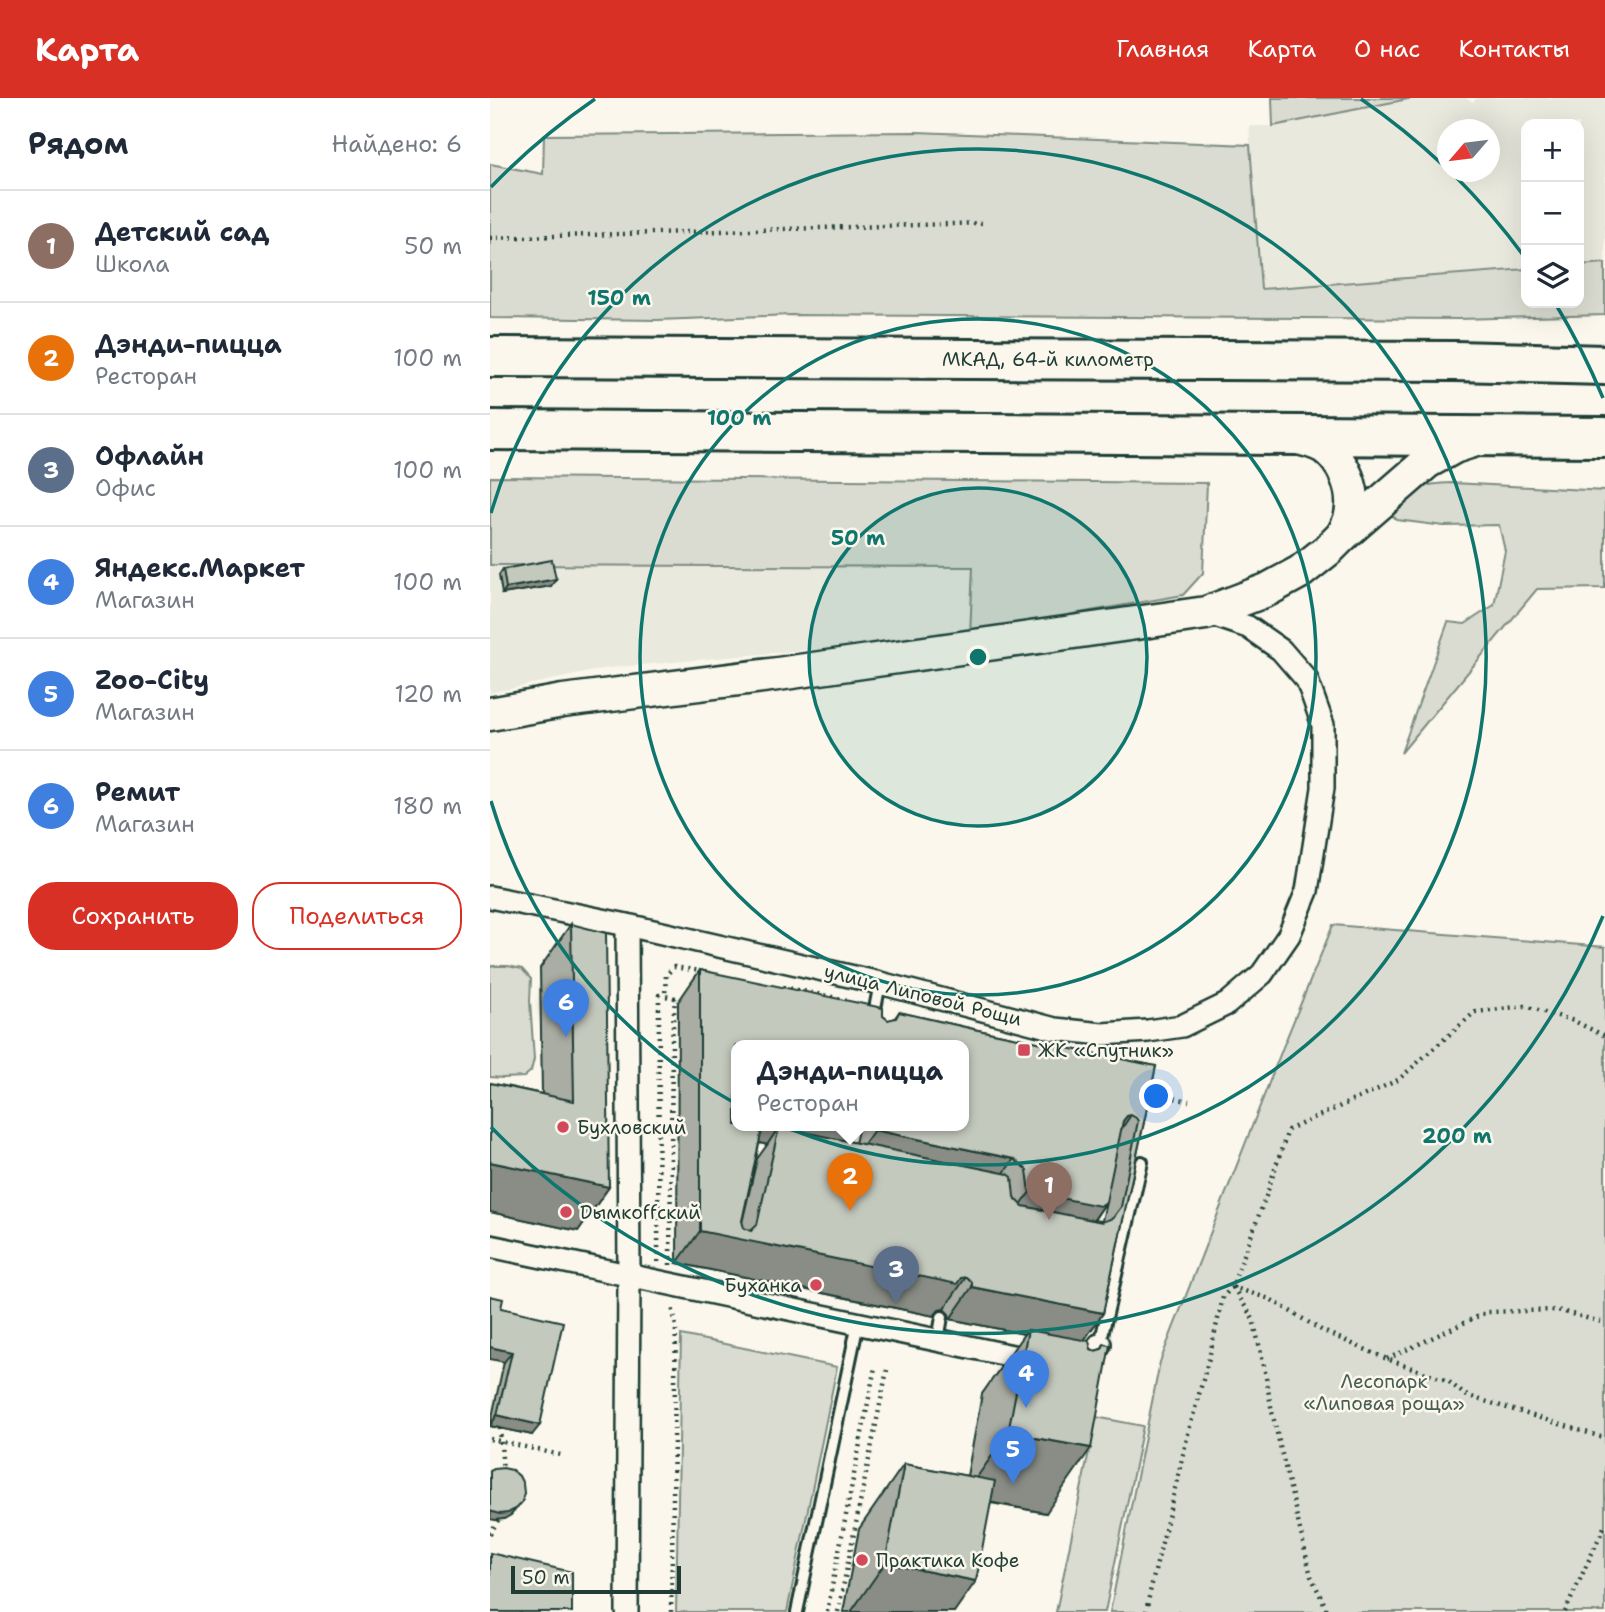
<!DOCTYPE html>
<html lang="ru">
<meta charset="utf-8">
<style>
:root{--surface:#fff;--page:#f2f2f3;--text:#1f2937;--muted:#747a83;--line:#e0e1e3;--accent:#d93025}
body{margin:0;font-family:"Shantell Sans",sans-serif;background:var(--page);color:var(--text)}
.controls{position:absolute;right:21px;top:21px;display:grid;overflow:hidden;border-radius:14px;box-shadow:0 7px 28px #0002}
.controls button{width:63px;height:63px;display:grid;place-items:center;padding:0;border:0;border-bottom:2px solid var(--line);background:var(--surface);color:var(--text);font:35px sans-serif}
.compass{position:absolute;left:947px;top:21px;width:63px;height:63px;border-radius:50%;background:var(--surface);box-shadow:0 7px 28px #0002;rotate:242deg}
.scale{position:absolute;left:21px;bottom:18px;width:170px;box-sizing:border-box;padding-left:7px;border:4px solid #1f3d34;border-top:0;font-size:19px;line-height:24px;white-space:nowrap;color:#1f3d34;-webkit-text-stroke:5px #fbf7ec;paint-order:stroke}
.you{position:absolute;left:667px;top:999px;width:24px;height:24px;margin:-18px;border:5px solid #fff;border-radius:50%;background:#1a73e8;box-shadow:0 0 0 10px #1a73e833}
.badge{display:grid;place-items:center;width:46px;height:46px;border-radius:50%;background:var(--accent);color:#fff;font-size:23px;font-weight:700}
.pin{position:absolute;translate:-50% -58px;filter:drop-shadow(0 2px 4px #0008)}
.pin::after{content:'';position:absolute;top:37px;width:24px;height:21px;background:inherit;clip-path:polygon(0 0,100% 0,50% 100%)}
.popup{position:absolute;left:241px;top:942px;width:238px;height:91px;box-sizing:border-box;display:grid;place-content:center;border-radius:14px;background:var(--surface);filter:drop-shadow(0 2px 5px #0005);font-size:23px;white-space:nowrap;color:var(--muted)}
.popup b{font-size:26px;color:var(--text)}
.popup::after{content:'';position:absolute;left:50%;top:100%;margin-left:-14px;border:14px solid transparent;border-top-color:var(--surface)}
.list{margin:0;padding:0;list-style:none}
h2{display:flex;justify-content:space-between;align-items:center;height:91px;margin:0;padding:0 28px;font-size:30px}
h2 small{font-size:23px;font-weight:400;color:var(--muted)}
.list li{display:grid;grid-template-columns:46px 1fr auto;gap:21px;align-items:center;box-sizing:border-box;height:112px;padding:0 28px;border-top:2px solid var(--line)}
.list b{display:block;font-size:26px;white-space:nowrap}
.list p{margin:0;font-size:23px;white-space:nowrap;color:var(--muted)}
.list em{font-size:23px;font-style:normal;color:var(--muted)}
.actions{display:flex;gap:14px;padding:21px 28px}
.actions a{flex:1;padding:16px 0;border:2px solid var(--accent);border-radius:28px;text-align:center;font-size:24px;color:var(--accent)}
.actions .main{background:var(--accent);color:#fff}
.icon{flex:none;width:38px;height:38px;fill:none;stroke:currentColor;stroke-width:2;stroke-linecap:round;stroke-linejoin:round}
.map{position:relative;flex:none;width:1115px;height:1514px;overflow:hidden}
header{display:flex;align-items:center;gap:42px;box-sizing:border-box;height:98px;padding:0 35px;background:var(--accent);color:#fff}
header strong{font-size:33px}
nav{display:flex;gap:38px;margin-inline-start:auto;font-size:24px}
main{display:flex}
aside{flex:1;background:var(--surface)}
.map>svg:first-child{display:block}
</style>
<header>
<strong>Карта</strong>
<nav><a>Главная</a><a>Карта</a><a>О нас</a><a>Контакты</a></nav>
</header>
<main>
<aside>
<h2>Рядом<small>Найдено: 6</small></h2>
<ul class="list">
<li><span class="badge" style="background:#8d6e63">1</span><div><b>Детский сад</b><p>Школа</p></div><em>50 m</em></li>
<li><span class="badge" style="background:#e8710a">2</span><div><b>Дэнди-пицца</b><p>Ресторан</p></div><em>100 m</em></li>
<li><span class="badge" style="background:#5c6f8a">3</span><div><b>Офлайн</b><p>Офис</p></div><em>100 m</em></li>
<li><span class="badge" style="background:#3f7fe0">4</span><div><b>Яндекс.Маркет</b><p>Магазин</p></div><em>100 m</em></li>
<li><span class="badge" style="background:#3f7fe0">5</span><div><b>Zoo-City</b><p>Магазин</p></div><em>120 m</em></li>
<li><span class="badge" style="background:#3f7fe0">6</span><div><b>Ремит</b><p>Магазин</p></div><em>180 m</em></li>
</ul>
<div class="actions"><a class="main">Сохранить</a><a>Поделиться</a></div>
</aside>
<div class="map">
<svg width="1115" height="1514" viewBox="0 0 1115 1514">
<rect width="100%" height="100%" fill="#fbf7ec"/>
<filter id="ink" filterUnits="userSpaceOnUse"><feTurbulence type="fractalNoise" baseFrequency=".0143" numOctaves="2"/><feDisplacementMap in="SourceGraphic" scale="14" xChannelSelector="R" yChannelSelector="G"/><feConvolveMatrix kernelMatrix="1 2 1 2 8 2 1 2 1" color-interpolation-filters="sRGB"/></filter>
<g filter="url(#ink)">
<!-- built -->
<g fill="#eae9de" fill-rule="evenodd">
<path d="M923,0H975L983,4L987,0H1115V165L1089,167V26H1036V171L771,191L759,28H783ZM958,32H1000V74H958Z"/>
<polygon points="0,467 484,469 480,537 118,570 0,595"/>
</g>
<!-- green -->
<g fill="#dbdcd1" stroke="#7d8c82" stroke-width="2">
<polygon points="782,0 923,0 783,28"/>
<polygon points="426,34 760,47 771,191 1036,171 1036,205 1089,205 1089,167 1115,165 1115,217 968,221 301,217 167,222 0,220 0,66 53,76 54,37"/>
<polygon points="0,379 717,385 713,475 693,497 589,515 480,537 483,469 0,467"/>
<path d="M962,385L1115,393V490L1047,491L911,655L958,524L975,526L1004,507L1015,453L1009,427L954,428L907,422L897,412C925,390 926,386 962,385Z"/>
<polygon points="843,827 1115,849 1115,1514 620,1514 670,1264 793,949"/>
<polygon points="2,868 18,868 32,871 41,881 40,903 44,961 41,973 34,979 13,980 0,979 0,869"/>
<polygon points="191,1237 347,1269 297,1514 186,1514"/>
<polygon points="606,1319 653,1328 615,1514 566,1514"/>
</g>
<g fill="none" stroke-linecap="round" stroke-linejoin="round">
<!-- lane casing -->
<g stroke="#1f3d34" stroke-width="16">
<g id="lane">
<polyline points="378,947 390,885"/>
<polyline points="448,1242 452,1219"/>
<polyline points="610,1246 652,1064"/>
<polyline points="307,1514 368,1225"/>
</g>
</g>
<!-- street casing -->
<g stroke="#1f3d34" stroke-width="26">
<g id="street">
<polyline points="0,799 137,827 390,885 565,931 612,936 658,933 692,928 737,906 772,876 799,837 817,793 833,690 833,627 817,582 791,552 758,529 716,515"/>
<polyline points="0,1148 546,1263"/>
<polyline points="581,1267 597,1261 610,1246"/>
<polyline points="137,1514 139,1177 137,827"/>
</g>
</g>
<!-- secondary casing -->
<g stroke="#1f3d34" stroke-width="37">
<g id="secondary">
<path d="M803,339C813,341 824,343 834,349C854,363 866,393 861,417C860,424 856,430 853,437"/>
<polyline points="0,616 73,603 288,576 716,515 777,492 810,474 839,451 853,437 937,364 964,349 989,341"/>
</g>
</g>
<!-- highway casing -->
<g stroke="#1f3d34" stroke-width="44">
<g id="highway">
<polyline points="0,259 965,263 1115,267"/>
<polyline points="0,332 1115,339"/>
</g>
</g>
<!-- path -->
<g stroke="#1f3d34" stroke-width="4.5" stroke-dasharray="2 5" stroke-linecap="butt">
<polyline points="0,140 493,125"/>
<polyline points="293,889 357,902"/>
<polyline points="185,900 175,898 176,877 184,869 212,873"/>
<polyline points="657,995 699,1003"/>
<polyline points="168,1164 169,897 175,898"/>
<polyline points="180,1167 182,942 185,900 195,902"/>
<polyline points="742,1189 780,1201 833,1233 897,1261 958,1283 975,1297 1115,1340"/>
<polyline points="743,1189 763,1221 774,1268 782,1314 821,1478 838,1514"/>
<polyline points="897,1261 997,1214 1067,1212 1115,1225"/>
<polyline points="0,1341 75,1358"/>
<polyline points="0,1436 10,1419"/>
<polyline points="181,1514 186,1228 182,1208"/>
<polyline points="337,1514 385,1269"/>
<polyline points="348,1514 397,1272"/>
<polyline points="656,1514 660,1494 698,1336 719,1260 733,1199 742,1189 776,1098 798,1032 908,982 985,914 1035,908 1084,923 1115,938"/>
<polyline points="1075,1514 1115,1427"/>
</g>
<!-- lane -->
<use href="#lane" stroke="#fbf7ec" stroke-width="10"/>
<!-- street -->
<use href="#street" stroke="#fbf7ec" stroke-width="21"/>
<!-- secondary -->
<use href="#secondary" stroke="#fbf7ec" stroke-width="32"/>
<!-- highway -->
<use href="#highway" stroke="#fbf7ec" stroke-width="38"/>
<!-- path-bridge -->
<polyline stroke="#1f3d34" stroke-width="4.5" stroke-dasharray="2 5" stroke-linecap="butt" points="10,1330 13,1375"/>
</g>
<!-- wall -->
<g fill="#a9ada3" stroke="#1f3d34" stroke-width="2" fill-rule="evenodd">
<polygon points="13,471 61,488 12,496 9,477"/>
<polygon points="81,826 119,1089 88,1133 0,1114 0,985 52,996 50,870"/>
<path d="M210,872L393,918L398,922L404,921L409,914L488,932L666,968L613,1215L594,1242L601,1251L605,1253L611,1251L614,1246L556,1415L501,1405L464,1514H353L369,1431L414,1366L477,1378L492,1296L534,1236L460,1221L459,1216L454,1211L449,1212L444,1218L187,1165L188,904ZM474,947V1027H246ZM369,1028L365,1045L358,1043L368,1029ZM271,1045L277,1047L267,1061L252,1125L269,1046ZM616,1104L612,1123L604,1122Z"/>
<polygon points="11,1210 42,1337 0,1328 14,1264"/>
</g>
<!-- shaded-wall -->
<g fill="#898d85" stroke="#1f3d34" stroke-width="2">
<polygon points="66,481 61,488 12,496 16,490"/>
<polygon points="641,1017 619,1049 633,1023 637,1018"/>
<polygon points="271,1027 362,1027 368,1029 346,1061 289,1029 277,1047 271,1045 260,1046"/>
<polygon points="384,1032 524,1061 501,1093 361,1064"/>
<polygon points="0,1064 119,1089 88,1133 0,1114"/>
<polygon points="540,1094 616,1104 594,1136 517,1126"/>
<polygon points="210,1133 471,1180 476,1179 454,1211 449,1212 444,1218 187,1165"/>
<polygon points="482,1189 613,1215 590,1248 538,1232 534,1236 460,1221"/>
<polygon points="0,1249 22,1254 14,1264 0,1261"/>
<polygon points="7,1317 50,1327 42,1337 0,1328"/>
<polygon points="518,1335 601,1350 556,1415 473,1399"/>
<polygon points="32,1404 21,1417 14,1421 5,1422 0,1421 1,1413"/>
<polygon points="395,1465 486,1483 464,1514 361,1514"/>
</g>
<!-- building -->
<g fill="#c4c9be" stroke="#1f3d34" stroke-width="2" fill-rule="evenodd">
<polygon points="62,462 66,481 16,490 13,471"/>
<polygon points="81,826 116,835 119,1089 0,1064 0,985 84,1003"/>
<path d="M210,872L393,910V918L398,922L406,920L409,914L488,932L666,968L613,1215L482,1189V1184L476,1179L471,1180L467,1186L210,1133ZM246,947H474V1027H385L384,1032L524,1061L537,1072L540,1094L610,1108L616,1104L633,1023L637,1018L641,1017L646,1020L648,1023L631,1109L623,1120L612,1124L533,1108L524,1099L522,1079L518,1076L289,1029L267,1127L261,1133L254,1130L252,1123L273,1027H246Z"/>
<polygon points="0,1198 13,1201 11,1210 73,1224 50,1327 7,1317 22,1254 0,1249"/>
<polygon points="538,1232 599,1243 601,1251 605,1253 612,1251 614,1246 620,1247 601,1350 518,1335"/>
<polygon points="414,1366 505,1383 486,1483 395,1465"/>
<polygon points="13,1370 22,1372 29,1378 33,1386 34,1395 32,1404 26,1410 18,1415 9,1416 0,1413 0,1373 4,1371"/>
<polygon points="0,1455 82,1474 82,1514 0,1514"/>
</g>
</g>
<!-- distance rings -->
<circle cx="488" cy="559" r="169" fill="#0f766e" fill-opacity=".12"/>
<g fill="none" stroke="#0f766e" stroke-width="3.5">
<circle cx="488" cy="559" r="169"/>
<circle cx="488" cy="559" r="338"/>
<path d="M1 415A508 508 0 1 1 1 703"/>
<path d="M1113 818A677 677 0 0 1 1 1029M1 89A677 677 0 0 1 105 1M871 1A677 677 0 0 1 954 68M963 76A677 677 0 0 1 1036 161M1065 205A677 677 0 0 1 1113 300"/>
</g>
<!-- markers -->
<g fill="#d1495b" stroke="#fbf7ec" stroke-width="2.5">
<rect x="527" y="945" width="14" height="14" rx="3.5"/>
<circle cx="73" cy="1029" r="7"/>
<circle cx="76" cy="1114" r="7"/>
<circle cx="326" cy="1187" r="7"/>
<circle cx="372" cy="1462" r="7"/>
</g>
<g text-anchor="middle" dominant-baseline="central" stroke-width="5" stroke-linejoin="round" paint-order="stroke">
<!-- street labels -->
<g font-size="19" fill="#1f3d34" stroke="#fbf7ec">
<text x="558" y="261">МКАД, 64-й километр</text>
<text transform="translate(433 897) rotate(14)">улица Липовой Рощи</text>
</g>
<!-- poi labels -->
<g font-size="19" fill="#1f3d34" stroke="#fbf7ec" text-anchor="start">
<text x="548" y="952">ЖК «Спутник»</text>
<text x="87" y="1029">Бухловский</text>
<text x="90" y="1114">Dымкoffский</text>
<text x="312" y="1187" text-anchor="end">Буханка</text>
<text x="386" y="1462">Практика Кофе</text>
</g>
<!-- park labels -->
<g font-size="19" fill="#455d53" stroke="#fbf7ec">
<text x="894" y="1283">Лесопарк<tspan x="894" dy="22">«Липовая роща»</tspan></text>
</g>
</g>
<circle cx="488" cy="559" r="10" fill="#0f766e" stroke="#fbf7ec" stroke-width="3.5"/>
<g font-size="21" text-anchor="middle" font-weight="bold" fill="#0f766e" stroke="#fbf7ec" stroke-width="5" stroke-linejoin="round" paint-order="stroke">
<text x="129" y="207">150 m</text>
<text x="249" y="327">100 m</text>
<text x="368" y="447">50 m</text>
<text x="967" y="1045">200 m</text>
</g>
</svg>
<div class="controls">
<button>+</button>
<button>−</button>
<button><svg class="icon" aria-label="layers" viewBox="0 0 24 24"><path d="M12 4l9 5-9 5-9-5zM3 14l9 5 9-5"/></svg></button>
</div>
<svg class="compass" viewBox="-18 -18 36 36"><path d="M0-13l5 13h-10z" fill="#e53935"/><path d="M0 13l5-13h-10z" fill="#747a83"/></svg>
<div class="scale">50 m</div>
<div class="you"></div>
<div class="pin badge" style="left:559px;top:1122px;background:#8d6e63">1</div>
<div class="pin badge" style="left:360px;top:1113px;background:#e8710a">2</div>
<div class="popup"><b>Дэнди-пицца</b>Ресторан</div>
<div class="pin badge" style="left:406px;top:1206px;background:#5c6f8a">3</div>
<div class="pin badge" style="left:536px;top:1310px;background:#3f7fe0">4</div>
<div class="pin badge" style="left:523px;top:1386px;background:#3f7fe0">5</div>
<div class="pin badge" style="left:76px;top:939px;background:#3f7fe0">6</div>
</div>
</main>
